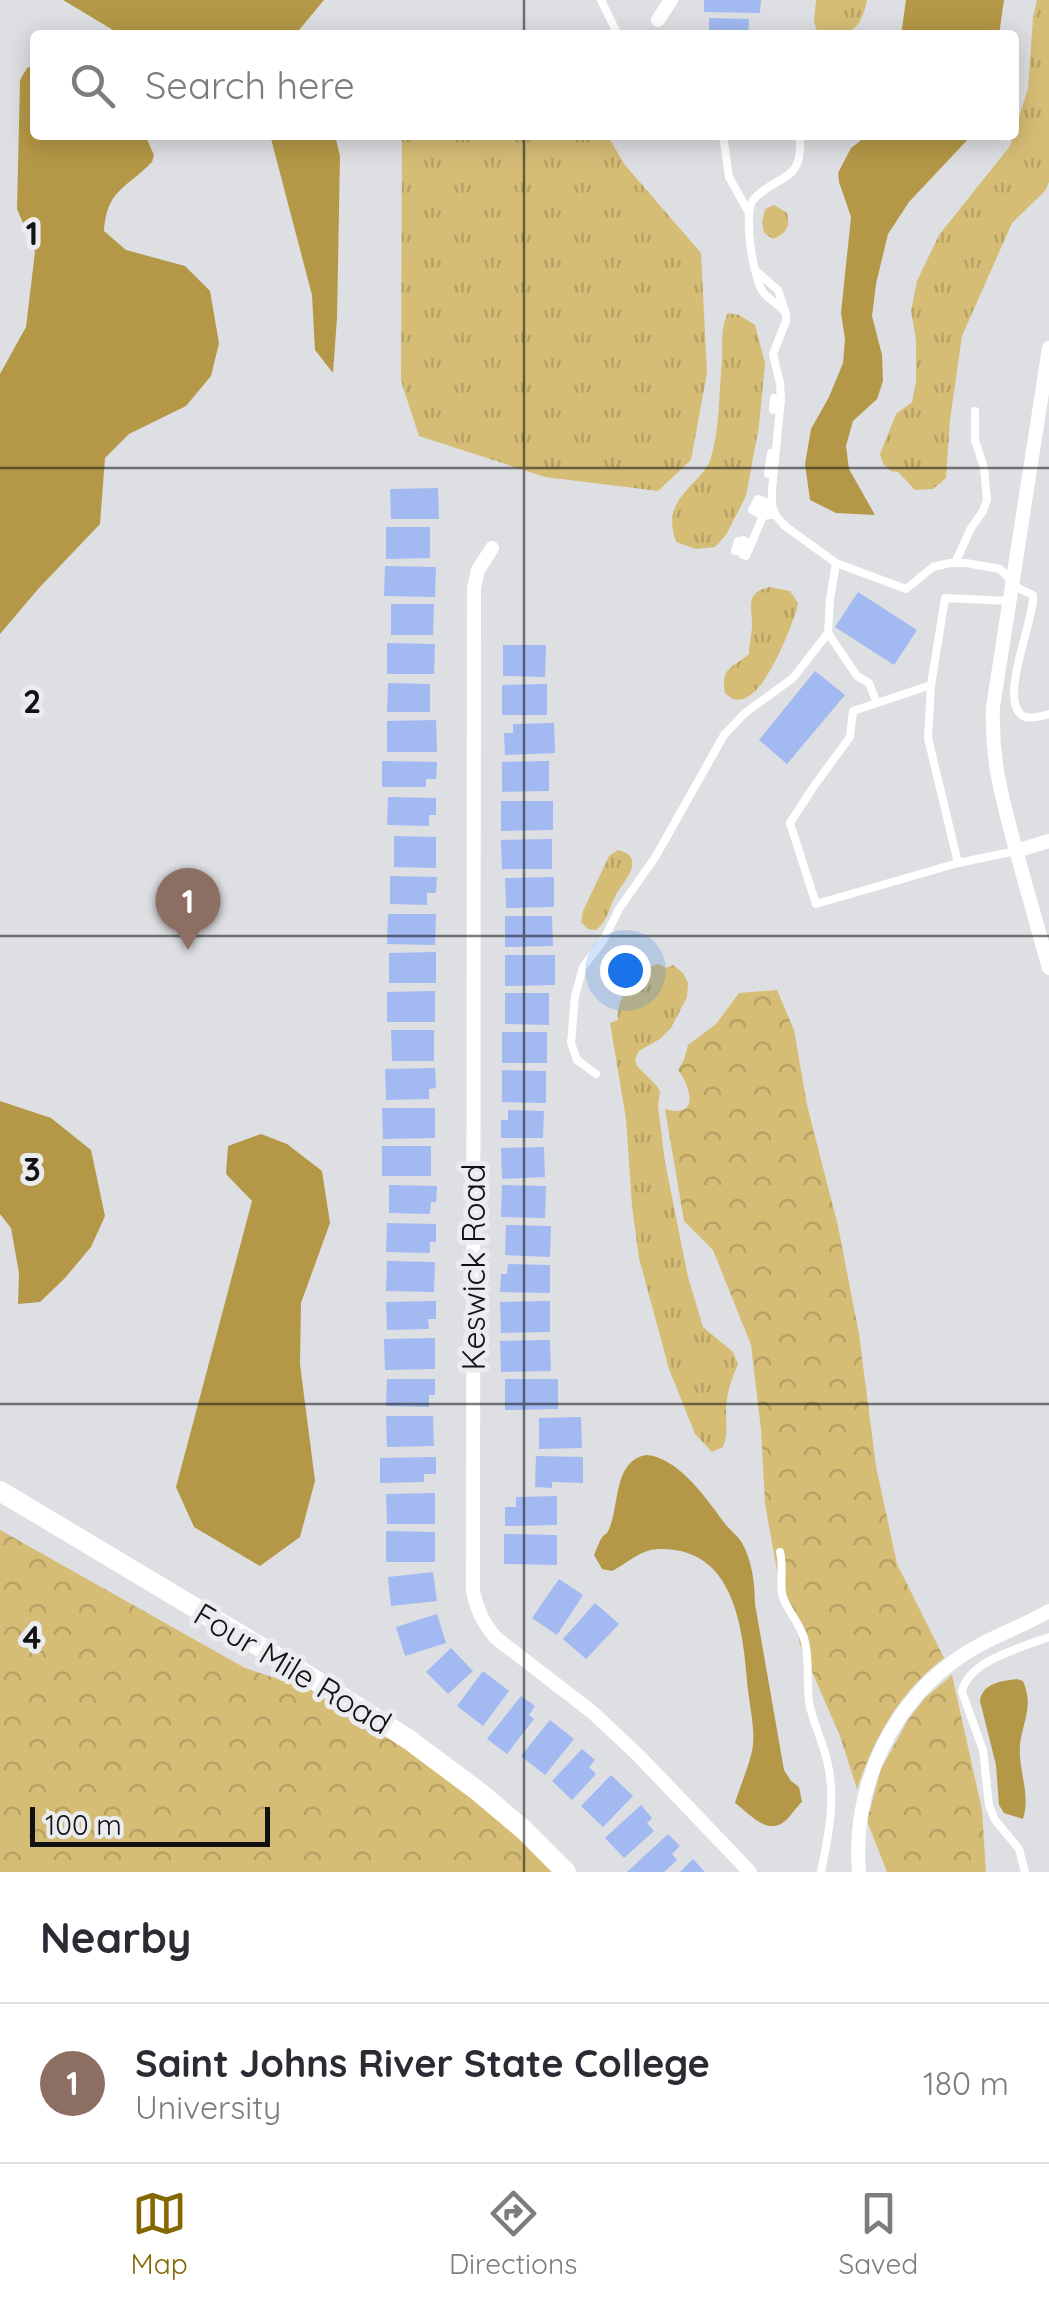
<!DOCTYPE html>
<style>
:root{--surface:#fff;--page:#f7f7f7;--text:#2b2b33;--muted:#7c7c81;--line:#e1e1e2;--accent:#846801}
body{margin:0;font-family:Quicksand,sans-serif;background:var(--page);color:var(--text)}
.scale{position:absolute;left:30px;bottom:25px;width:240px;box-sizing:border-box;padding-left:10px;border:5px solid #121213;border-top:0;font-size:28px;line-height:35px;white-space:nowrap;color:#121213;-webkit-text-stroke:8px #ebecef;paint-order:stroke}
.you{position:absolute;left:625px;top:970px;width:35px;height:35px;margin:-25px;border:8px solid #fff;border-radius:50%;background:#1a73e8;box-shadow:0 0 0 15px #1a73e833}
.badge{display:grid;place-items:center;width:65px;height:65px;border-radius:50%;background:var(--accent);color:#fff;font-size:32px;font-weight:700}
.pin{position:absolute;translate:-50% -82px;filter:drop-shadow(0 2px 5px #0008)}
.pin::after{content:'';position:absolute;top:52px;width:35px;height:30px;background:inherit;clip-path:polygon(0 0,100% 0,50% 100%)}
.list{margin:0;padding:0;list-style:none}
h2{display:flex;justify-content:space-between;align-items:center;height:130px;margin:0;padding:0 40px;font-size:42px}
h2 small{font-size:32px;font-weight:400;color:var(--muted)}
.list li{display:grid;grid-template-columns:65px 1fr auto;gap:30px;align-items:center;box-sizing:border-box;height:160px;padding:0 40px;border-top:2px solid var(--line)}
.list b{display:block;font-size:38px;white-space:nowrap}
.list p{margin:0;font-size:32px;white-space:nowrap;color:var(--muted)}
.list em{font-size:32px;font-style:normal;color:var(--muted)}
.icon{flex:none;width:55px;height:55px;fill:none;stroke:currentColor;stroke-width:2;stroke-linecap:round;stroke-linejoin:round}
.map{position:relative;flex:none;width:1049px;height:1872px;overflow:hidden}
.search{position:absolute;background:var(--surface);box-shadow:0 5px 25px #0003;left:30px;right:30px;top:30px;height:110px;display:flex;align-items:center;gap:25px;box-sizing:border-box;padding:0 35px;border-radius:10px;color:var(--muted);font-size:38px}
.sheet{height:290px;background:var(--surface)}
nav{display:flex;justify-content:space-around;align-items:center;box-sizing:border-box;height:140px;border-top:2px solid var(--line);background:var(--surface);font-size:28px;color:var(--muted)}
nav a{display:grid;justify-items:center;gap:5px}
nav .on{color:var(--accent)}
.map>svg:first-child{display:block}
</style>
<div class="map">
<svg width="1049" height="1872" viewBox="0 0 1049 1872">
<defs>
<pattern id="grass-tufts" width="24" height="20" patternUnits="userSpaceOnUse" patternTransform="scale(2.5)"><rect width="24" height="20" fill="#d6bd76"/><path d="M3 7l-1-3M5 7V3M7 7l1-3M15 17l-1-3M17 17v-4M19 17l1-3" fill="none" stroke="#b7a165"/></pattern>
<pattern id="forest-crowns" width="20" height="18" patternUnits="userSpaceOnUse" patternTransform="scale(2.5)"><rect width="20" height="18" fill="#d6bd76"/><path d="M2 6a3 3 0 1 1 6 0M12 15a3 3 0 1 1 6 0" fill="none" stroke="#b7a165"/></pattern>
</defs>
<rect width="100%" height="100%" fill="#dedfe2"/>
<!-- grass -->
<g fill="url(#grass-tufts)">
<path d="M816,0H867C860,34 848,35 818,35L814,21Z"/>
<polygon points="1037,0 1049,0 1049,182 1045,191 1012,223 962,336 950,420 946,478 933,489 915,490 898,472 891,471 883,464 880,454 896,414 912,402 916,381 916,340 911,311 917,281 939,235 1010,146 1028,88 1033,17"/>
<polygon points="402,135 607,135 625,165 701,253 707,373 691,460 658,491 545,477 419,436 401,381"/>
<path d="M774,205L787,213C791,226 786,234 773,239L764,233L762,222L765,209Z"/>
<path d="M728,313L739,315L755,325L765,363L759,426L746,496L726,535L715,547L696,549L676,542C666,513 676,501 696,480C701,474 707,468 710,461C720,429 719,392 722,359C723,342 720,328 728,313Z"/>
<path d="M769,587L790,591L798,603L797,609C790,629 756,726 725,693C720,667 733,668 749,654C749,645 751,637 752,628C753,608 743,594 769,587Z"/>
<path d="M618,850C647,857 625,880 616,895C609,907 608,921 596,930L588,929L581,922L583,911L609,856Z"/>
<path d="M659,964L666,968L673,965L683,973L688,983L687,997L671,1028L660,1039L639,1051L635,1059L637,1066L656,1085L660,1091L658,1106L665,1162L688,1277L703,1327L733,1352L738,1364C731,1380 726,1395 726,1413C726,1427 728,1434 723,1447L712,1452L695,1434L669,1369L639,1258L632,1206L626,1119L610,1023L618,1020C614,1001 639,966 659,964Z"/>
</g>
<!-- forest -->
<g fill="url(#forest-crowns)">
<path d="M777,990L794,1030L807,1105L838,1226L859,1334L876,1466L897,1564L944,1658C900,1691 874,1738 857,1789L840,1736L799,1642L800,1634L782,1598L765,1504L761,1429L751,1345L713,1250L684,1221L665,1109C700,1119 691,1087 678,1070L684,1060L688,1045L716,1024L739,993Z"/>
<polygon points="0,1530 245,1668 319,1693 404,1746 474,1800 519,1837 553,1872 0,1872"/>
<polygon points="952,1675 982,1810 986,1872 887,1872 867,1821 881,1769 908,1720 925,1698"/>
</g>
<!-- water -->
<g fill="#b59847">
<polygon points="63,0 324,0 295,35 127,35 113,30"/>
<polygon points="906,0 1004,0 999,35 901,35"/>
<path d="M35,65V135H145L154,155L152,162C126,189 107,189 104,231L126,250L185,266L210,291L219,343L211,376L186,406L129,434L105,458L100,524L39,588L0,634V374L26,327L35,252L17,209L20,80L27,68Z"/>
<polygon points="270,135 335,135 340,156 337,318 333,373 315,350 312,295"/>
<polygon points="868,135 972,135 909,202 888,234 876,284 872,316 882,355 883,381 877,399 853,421 846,446 849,469 875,515 836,513 810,500 805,464 811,429 829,397 843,363 845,339 841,313 851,217 839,182 838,173 851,148"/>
<polygon points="0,1101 51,1118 91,1150 105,1216 91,1247 65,1278 40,1302 18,1304 19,1273 11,1228 0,1214"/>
<polygon points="261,1134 287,1144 322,1171 330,1223 301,1303 300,1364 315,1481 300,1537 260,1566 194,1527 176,1487 252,1201 226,1174 228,1146"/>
<path d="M646,1455C679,1457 708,1501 726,1525C731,1531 738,1536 742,1543C752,1560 755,1585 755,1604L784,1770L791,1781L799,1787L802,1802C796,1807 791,1816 785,1821C767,1837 747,1811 735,1803C740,1786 748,1769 752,1751C756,1732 750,1709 748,1690C743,1632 737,1548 660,1549C641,1549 628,1563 612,1571L602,1569L594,1555C595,1553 600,1540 601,1539C602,1536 605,1535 607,1533C621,1509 611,1462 646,1455Z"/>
<path d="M1017,1679L1023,1681C1034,1706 1023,1720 1020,1745C1018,1770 1031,1794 1023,1819L1004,1813L999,1805L996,1765L980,1701C982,1683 1002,1681 1017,1679Z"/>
</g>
<!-- building -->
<g fill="#a2b9f2">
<polygon points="704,0 761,0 760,13 704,12"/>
<polygon points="709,18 749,19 748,35 709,35"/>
<polygon points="438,488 439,519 391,519 390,489"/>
<polygon points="386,527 430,527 430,558 386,559"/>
<polygon points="385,566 436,567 435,597 384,596"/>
<polygon points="858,592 917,630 894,665 835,627"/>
<polygon points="391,604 434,604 433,635 391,635"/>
<polygon points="387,643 435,644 434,674 387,674"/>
<polygon points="503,645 546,645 545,677 503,676"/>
<polygon points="815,671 845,695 787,764 759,740"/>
<polygon points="388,683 430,684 430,712 387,712"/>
<polygon points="547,684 547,715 502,715 502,685"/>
<polygon points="436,720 437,752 387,752 387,721"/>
<polygon points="554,723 555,753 505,755 504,733 513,733 513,724"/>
<polygon points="382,761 437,762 436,779 426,779 426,787 382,787"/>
<polygon points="549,761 549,791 502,792 502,762"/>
<polygon points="388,797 436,798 436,815 429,815 429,826 387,825"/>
<polygon points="501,801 553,801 553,830 501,831"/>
<polygon points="394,836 436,837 436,868 394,867"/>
<polygon points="552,839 552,869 502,869 501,840"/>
<polygon points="390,876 437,877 436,893 427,893 427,905 390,904"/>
<polygon points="554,877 554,907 506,908 505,878"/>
<polygon points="388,914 436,914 435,945 387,944"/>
<polygon points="505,916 552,916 553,946 505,947"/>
<polygon points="436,952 436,983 389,983 389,953"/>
<polygon points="505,955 555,955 555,985 505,986"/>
<polygon points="435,991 435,1022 387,1022 387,992"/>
<polygon points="505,993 549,993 549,1025 505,1024"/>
<polygon points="391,1030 434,1030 434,1061 392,1061"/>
<rect x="502" y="1032" width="45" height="31"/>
<polygon points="435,1068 436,1088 429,1089 429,1099 386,1100 385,1069"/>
<polygon points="502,1070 546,1071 546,1103 502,1102"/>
<polygon points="382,1108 435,1108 435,1138 383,1139"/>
<polygon points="508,1110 544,1111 543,1138 501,1138 501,1120 508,1120"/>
<rect x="382" y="1146" width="49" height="30"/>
<polygon points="544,1147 545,1177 502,1179 501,1148"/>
<polygon points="389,1185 437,1186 436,1202 431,1202 430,1214 389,1213"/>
<polygon points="502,1185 546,1186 545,1218 501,1217"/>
<polygon points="387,1223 436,1224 436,1242 430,1242 430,1253 386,1252"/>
<polygon points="506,1225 551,1226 550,1257 505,1255"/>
<polygon points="387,1261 435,1262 434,1292 386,1291"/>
<polygon points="508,1264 550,1265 550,1293 500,1292 501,1274 507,1274"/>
<polygon points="436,1301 436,1319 428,1319 429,1329 387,1330 386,1302"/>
<polygon points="550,1301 550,1332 501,1333 500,1302"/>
<polygon points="435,1338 435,1369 385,1370 384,1339"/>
<polygon points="550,1340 551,1371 501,1372 500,1341"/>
<polygon points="387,1379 435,1379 435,1395 429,1395 429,1407 386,1406"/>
<polygon points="505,1379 558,1379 558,1409 505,1410"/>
<polygon points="386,1416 433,1416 434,1446 387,1447"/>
<polygon points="581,1417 582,1448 539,1449 539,1418"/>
<polygon points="536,1456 583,1457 583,1483 552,1482 552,1488 535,1487"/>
<polygon points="436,1457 436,1474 424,1474 424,1482 380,1483 380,1458"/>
<polygon points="435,1493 435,1524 387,1524 386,1494"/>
<polygon points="557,1496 557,1525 505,1526 505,1507 516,1507 516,1497"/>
<polygon points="386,1531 435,1532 435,1562 386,1562"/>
<polygon points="504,1534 557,1535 557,1565 504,1564"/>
<polygon points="433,1572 437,1601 391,1606 388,1577"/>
<polygon points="559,1579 583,1595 557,1635 532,1618"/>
<polygon points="595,1603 619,1624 586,1659 563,1639"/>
<polygon points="437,1614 446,1643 405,1656 396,1627"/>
<polygon points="451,1648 473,1671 448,1694 426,1672"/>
<polygon points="483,1671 509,1691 483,1726 457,1706"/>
<polygon points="521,1696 535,1706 529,1715 534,1719 507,1754 487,1739"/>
<polygon points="550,1720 574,1739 545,1775 521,1756"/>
<polygon points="582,1749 595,1760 589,1767 596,1774 572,1800 552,1781"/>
<polygon points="611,1775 633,1796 603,1827 581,1806"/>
<polygon points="641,1805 652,1818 647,1823 654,1831 624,1858 605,1838"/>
<polygon points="668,1834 680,1846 672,1854 677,1860 664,1872 627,1872"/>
<polygon points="693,1859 705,1872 680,1872"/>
</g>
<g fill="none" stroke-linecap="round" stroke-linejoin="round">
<!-- lane -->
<g stroke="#fff" stroke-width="8">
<polyline points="601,0 618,35"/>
<polyline points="723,135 729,177 749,213"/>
<path d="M799,135C806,184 775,174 753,200C743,213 753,278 763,292C769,300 779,304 786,313V321L773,354L780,383L781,399L772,489V505L776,516L785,526L836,563L906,589L933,567L950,563H966L1000,569L1018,588L1033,595C1036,617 995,705 1025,717C1033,719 1042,716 1049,714"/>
<polyline points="756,271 778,290 785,311"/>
<polyline points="773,410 774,398 777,398 777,403"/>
<polyline points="768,474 771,453 774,453 773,459"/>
<polyline points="738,541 735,551 739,551 743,540 747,542 743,555 746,556 763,516 771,515 772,505 758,499 752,510 759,514 767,513 766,504 760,502 756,509 763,511 763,506 761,506 758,510"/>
<polyline points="955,563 971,528 983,511 987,500 984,468 975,440 975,411"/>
<polyline points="1009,601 945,598 931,685 928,738 958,863 1016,851"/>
<polyline points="828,633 857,676 869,683 877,703"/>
<polyline points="931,685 853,711 850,737 814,786 790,823 816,904 958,863"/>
<polyline points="596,1074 577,1060 571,1043 575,996 583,967 603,941 619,909 656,856 724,735 745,713 793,678 828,633 830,599 836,563"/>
<path d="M780,1552C784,1567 779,1586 783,1597C787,1610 799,1622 804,1638C811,1661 805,1684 810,1707C815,1727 824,1745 828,1765C836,1800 828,1838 821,1872"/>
<path d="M1025,1872L1019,1849L995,1820L989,1805L983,1750L962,1692C967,1661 1023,1647 1049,1637"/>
</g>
<!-- street -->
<g stroke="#fff" stroke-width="14">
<polyline points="658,20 671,0"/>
<path d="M1049,348L993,707C991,762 1003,802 1017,854C1028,892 1038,930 1049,968"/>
<path d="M492,548L478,570L474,588L473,1591C477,1610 483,1623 496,1638L592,1712L639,1756L750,1872"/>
<polyline points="1016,851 1049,841"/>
<path d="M859,1872C852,1786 892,1700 966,1653C992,1636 1022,1627 1049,1611"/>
</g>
<!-- secondary -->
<polyline stroke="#fff" stroke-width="20" points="0,1491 299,1670 408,1739 479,1792 524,1830 566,1872"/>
</g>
<!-- grid -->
<path fill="none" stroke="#121213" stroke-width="2.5" stroke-opacity="0.55" d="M524,0V35M524,135V1872M0,468H1049M0,936H1049M0,1404H1049"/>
<g text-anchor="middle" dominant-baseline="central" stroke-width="10" stroke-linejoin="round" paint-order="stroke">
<!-- street labels -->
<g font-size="32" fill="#121213" stroke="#ebecef">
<text transform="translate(473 1267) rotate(-90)">Keswick Road</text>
<text transform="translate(293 1668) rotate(31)">Four Mile Road</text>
</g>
</g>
<g font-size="32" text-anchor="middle" font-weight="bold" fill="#121213" stroke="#ebecef" stroke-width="10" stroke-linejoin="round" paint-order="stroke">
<text x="32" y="245">1</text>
<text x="32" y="713">2</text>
<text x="32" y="1181">3</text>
<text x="32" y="1649">4</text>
</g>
</svg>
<div class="scale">100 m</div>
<div class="you"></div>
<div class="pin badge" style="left:188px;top:950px;background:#8d6e63">1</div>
<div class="search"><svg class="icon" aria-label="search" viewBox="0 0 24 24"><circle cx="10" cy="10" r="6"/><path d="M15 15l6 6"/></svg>Search here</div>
</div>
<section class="sheet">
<h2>Nearby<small></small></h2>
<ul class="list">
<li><span class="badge" style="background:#8d6e63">1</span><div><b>Saint Johns River State College</b><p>University</p></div><em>180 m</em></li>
</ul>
</section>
<nav>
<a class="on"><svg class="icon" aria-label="map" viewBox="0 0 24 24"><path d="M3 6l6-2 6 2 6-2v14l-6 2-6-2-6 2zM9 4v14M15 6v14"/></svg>Map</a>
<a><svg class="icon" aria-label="directions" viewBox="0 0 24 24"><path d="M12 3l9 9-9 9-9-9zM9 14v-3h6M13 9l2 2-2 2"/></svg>Directions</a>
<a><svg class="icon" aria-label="saved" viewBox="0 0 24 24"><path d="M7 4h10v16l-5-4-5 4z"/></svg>Saved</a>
</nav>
